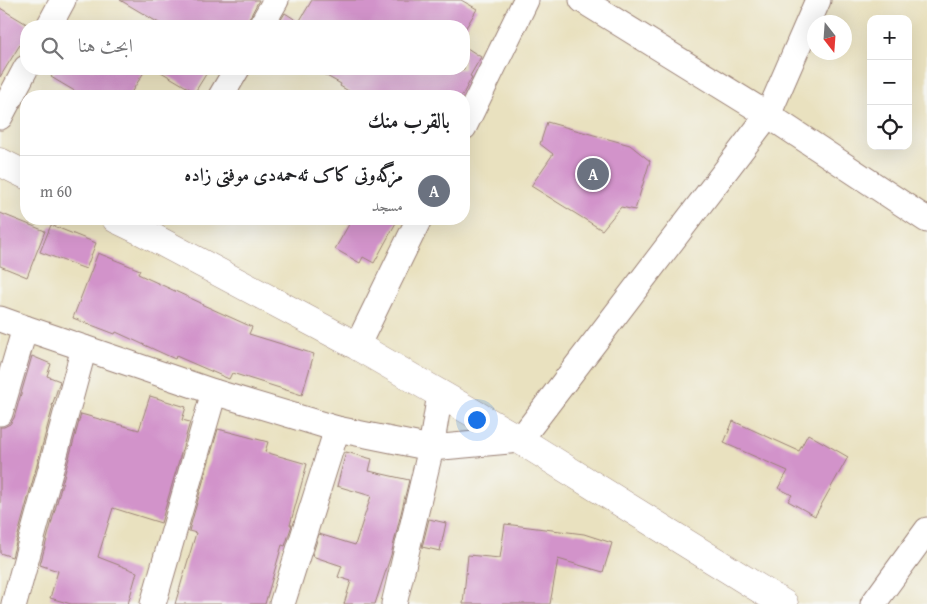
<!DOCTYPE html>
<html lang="ar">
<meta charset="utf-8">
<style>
:root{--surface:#fff;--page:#f2f2f2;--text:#202124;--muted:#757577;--line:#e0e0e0;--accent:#b5179e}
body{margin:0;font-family:"Gentium Book Plus",Amiri,serif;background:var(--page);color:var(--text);direction:rtl}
.controls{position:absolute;right:15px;top:15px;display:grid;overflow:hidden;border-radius:10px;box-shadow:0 5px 20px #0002}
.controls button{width:45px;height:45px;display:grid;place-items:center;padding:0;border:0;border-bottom:1px solid var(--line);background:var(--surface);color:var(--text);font:25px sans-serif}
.compass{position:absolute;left:807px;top:15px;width:45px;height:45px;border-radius:50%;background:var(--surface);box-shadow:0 5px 20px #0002;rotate:163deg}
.you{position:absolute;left:476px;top:419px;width:18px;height:18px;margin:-12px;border:4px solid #fff;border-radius:50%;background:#1a73e8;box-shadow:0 0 0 8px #1a73e833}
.badge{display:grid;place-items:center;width:32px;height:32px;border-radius:50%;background:var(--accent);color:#fff;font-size:16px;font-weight:700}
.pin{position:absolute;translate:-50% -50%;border:2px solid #fff;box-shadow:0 1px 5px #0006}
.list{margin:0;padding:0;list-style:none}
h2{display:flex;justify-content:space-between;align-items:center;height:65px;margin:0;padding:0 20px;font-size:21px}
h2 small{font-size:16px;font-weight:400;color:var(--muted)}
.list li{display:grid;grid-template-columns:32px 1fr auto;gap:15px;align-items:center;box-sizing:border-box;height:70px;padding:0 20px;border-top:1px solid var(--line)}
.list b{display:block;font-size:19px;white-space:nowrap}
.list p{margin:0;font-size:16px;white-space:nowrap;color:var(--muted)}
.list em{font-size:16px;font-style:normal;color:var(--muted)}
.icon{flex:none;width:28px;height:28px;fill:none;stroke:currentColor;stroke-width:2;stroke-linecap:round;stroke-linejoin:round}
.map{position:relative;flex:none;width:927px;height:604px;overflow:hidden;direction:ltr}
.search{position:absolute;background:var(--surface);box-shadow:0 5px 20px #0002;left:20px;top:20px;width:450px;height:55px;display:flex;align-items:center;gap:12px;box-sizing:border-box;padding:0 18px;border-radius:20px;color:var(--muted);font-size:19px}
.panel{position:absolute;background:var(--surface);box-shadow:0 5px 20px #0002;left:20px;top:90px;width:450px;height:135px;border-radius:20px;direction:rtl}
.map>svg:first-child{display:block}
</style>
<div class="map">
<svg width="927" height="604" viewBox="0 0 927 604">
<rect width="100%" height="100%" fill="#f6f6f2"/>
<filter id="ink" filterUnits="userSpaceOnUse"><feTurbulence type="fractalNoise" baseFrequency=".02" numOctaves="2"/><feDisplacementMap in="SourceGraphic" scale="10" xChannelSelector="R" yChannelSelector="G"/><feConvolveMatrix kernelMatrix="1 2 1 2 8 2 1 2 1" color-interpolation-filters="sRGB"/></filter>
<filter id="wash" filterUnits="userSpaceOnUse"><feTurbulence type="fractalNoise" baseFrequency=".0096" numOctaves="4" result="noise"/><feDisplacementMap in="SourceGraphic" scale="20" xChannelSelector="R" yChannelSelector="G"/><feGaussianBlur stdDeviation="1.12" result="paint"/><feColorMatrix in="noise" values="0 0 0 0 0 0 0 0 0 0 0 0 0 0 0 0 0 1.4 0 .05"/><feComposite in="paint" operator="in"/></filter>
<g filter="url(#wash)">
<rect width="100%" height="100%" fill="#e9e1bf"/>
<g id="blocks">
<!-- building -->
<g fill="#d293ca">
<polygon points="120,0 259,0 249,19 247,26 242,26 238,24 236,26 164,26"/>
<polygon points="312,0 461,0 477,9 464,31 464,26 277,26 285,13 299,22"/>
<polygon points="0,8 30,26 26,26 26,35 0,77"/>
<polygon points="464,46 481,57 470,76 472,77 462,96 357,96 340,86 341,84 314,69 464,69"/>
<polygon points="56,69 146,69 129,96 83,96 51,77"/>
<polygon points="156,69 208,69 207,71 208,71 195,92"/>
<polygon points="547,122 630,145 650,161 635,210 621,207 602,230 531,186 553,154 540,144"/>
<polygon points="0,213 45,231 27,277 0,266"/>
<polygon points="352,219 398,219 374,263 363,257 360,263 335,249"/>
<polygon points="51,225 96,243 86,269 40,252"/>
<polygon points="98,253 140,270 138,274 201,303 201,304 252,327 249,334 314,354 302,395 232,373 229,379 176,356 175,359 116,332 115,334 73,318"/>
<polygon points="32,356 51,364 47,376 60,381 52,406 53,406 12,557 0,553 0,427 4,427 10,424 14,418"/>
<polygon points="150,396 186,407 182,420 190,422 161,523 113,508 98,557 137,572 128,604 71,604 50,598 58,571 40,565 81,414 139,430"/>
<polygon points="733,421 799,451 808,434 848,457 815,516 788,501 792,495 778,488 788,471 724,443"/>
<polygon points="218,429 268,442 265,452 307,464 290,525 292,525 285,546 282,545 265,604 175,604 196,533 189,531"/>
<polygon points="346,452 372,459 369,471 409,480 391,555 375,604 344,604 351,581 338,577 342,566 312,556 319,534 355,545 371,496 337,486"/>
<polygon points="429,519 446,523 440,551 422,547"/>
<polygon points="505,524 584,534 612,543 603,572 558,559 550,604 463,604 468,555 500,558"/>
</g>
</g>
</g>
<g filter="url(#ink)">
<use href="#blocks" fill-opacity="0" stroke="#9a8075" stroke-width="1"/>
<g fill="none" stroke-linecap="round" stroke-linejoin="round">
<!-- street casing -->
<g stroke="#9a8075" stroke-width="27">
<g id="street">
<polyline points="582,0 768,115 927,220"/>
<polyline points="49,26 63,0"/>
<polyline points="261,26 276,0"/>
<polyline points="221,96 237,69"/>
<polyline points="0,117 26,68"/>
<polyline points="464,127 526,0"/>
<polyline points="0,319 25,328 214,392 337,429 431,448 520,440 768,115 818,0"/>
<polyline points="357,346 419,219"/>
<polyline points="0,413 25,328"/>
<polyline points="14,604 84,348"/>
<polyline points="153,604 214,392"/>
<polyline points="282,604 337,429"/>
<polyline points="394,604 431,448 440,394"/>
<polyline points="873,604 927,530"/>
</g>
</g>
<!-- secondary casing -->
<g stroke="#9a8075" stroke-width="29">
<g id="secondary">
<polyline points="0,162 26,175"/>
<polyline points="116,219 143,232 357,346 520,440 784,604"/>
</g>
</g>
<!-- street -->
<use href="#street" stroke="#fff" stroke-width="25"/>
<!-- secondary -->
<use href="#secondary" stroke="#fff" stroke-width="28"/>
</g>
</g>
</svg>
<div class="controls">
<button>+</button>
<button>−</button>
<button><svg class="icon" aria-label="locate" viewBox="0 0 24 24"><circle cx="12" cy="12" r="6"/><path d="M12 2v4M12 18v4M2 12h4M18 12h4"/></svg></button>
</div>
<svg class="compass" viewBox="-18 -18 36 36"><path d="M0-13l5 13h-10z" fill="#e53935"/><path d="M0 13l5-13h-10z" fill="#757577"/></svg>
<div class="you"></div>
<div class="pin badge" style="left:593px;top:174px;background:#6b7280">A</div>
<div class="search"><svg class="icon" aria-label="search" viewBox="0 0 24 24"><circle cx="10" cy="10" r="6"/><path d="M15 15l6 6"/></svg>ابحث هنا</div>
<section class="panel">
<h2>بالقرب منك<small></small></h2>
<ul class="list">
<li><span class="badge" style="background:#6b7280">A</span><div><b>مزگەوتی کاک ئەحمەدی موفتی زادە</b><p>مسجد</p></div><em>60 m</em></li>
</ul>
</section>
</div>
